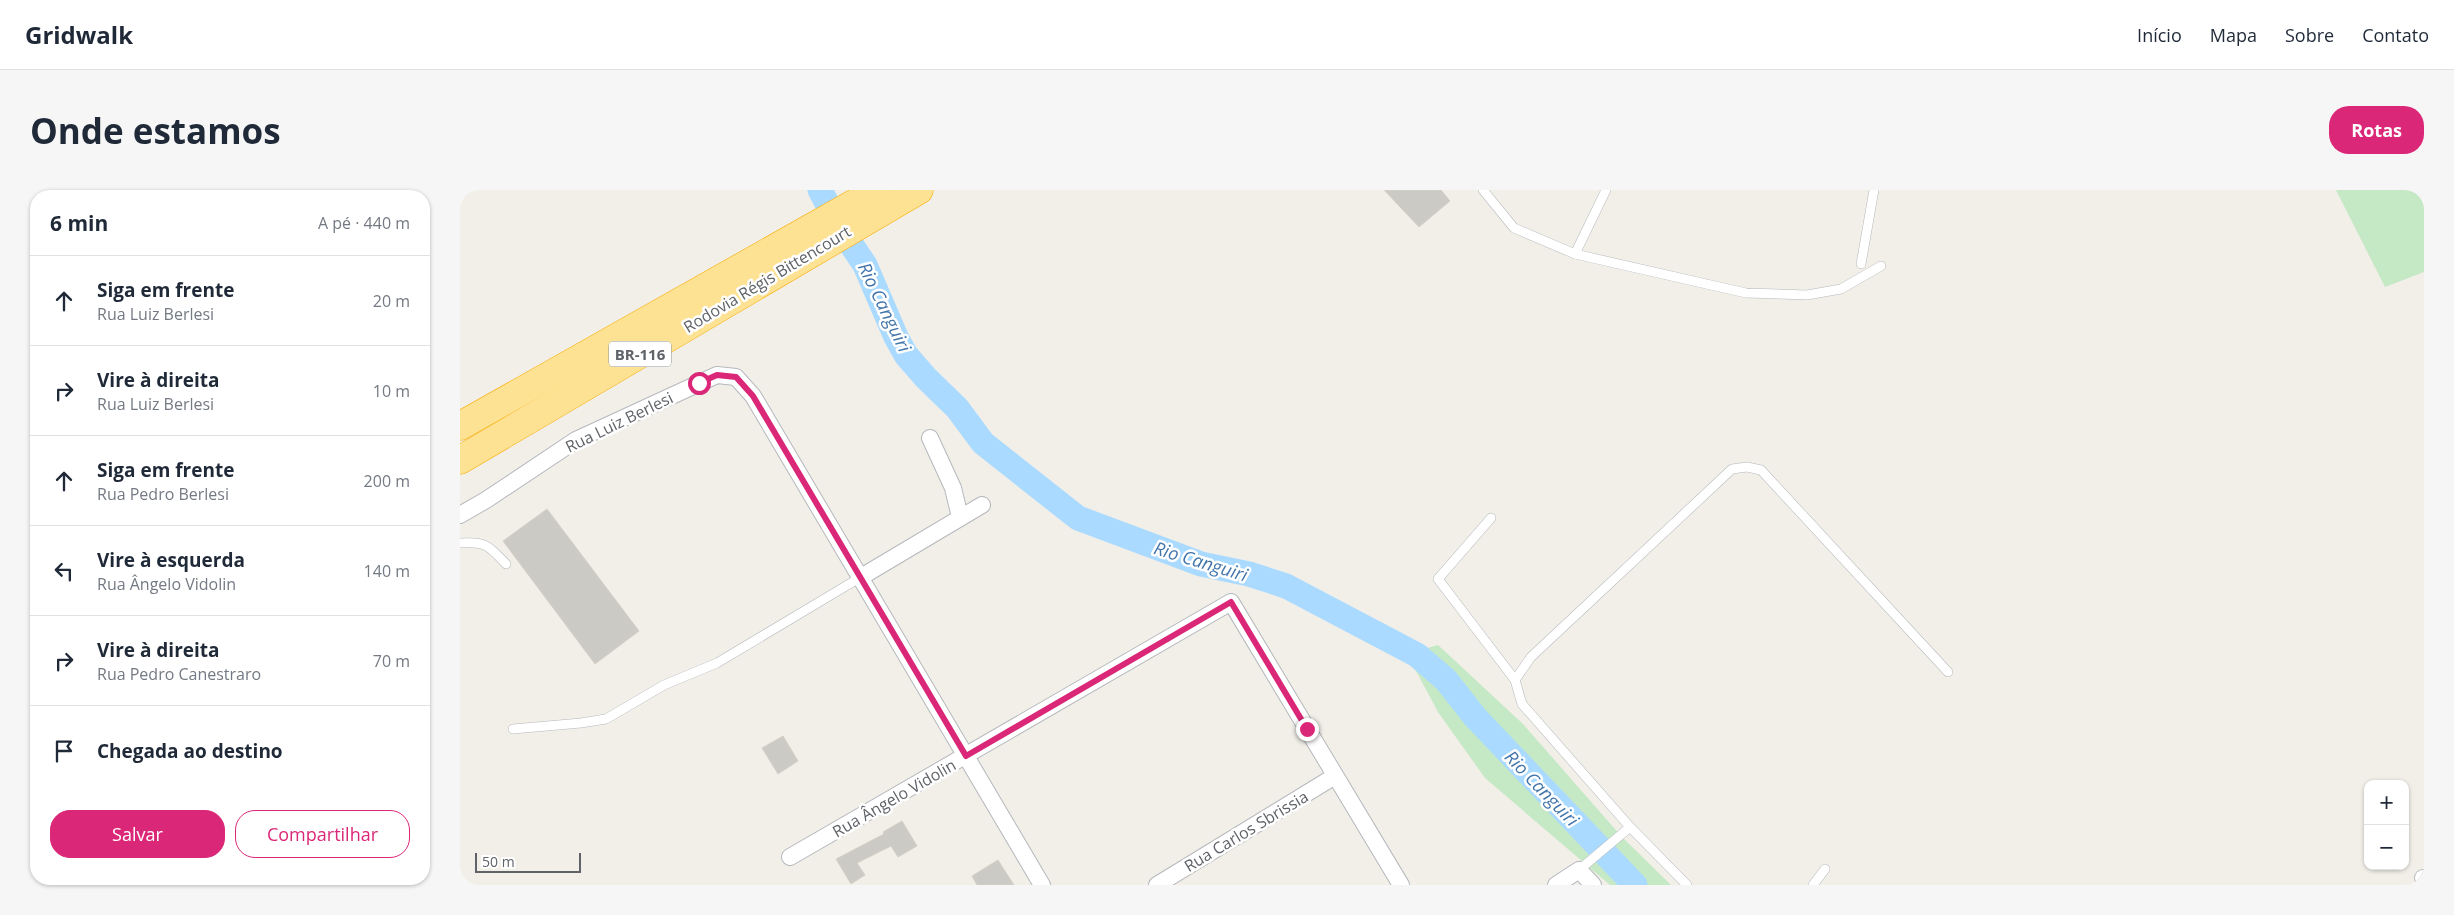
<!DOCTYPE html>
<html lang="pt">
<meta charset="utf-8">
<style>
:root{--surface:#fff;--page:#f6f6f7;--text:#1f2937;--muted:#747a83;--line:#e0e1e3;--accent:#db2777}
body{margin:0;font-family:"Open Sans",sans-serif;background:var(--page);color:var(--text)}
.controls{position:absolute;right:15px;bottom:15px;display:grid;overflow:hidden;border-radius:10px;box-shadow:0 1px 4px #0004}
.controls button{width:45px;height:45px;display:grid;place-items:center;padding:0;border:0;border-bottom:1px solid var(--line);background:var(--surface);color:var(--text);font:25px sans-serif}
.scale{position:absolute;left:15px;bottom:12px;width:106px;box-sizing:border-box;padding-left:5px;border:2px solid #5f6368;border-top:0;font-size:14px;line-height:18px;white-space:nowrap;color:#5f6368;-webkit-text-stroke:4px #fff;paint-order:stroke}
.stop{position:absolute;width:15px;height:15px;margin:-11px;border:4px solid #db2777;border-radius:50%;background:#fff}
.stop.end{background:#db2777;border-color:#fff;box-shadow:0 1px 5px #0008}
.list{margin:0;padding:0;list-style:none}
h2{display:flex;justify-content:space-between;align-items:center;height:65px;margin:0;padding:0 20px;font-size:21px}
h2 small{font-size:16px;font-weight:400;color:var(--muted)}
.list li{display:grid;grid-template-columns:32px 1fr auto;gap:15px;align-items:center;box-sizing:border-box;height:90px;padding:0 20px;border-top:1px solid var(--line)}
.list b{display:block;font-size:19px;white-space:nowrap}
.list p{margin:0;font-size:16px;white-space:nowrap;color:var(--muted)}
.list em{font-size:16px;font-style:normal;color:var(--muted)}
.actions{display:flex;gap:10px;padding:15px 20px}
.actions a{flex:1;padding:11px 0;border:1px solid var(--accent);border-radius:20px;text-align:center;font-size:18px;color:var(--accent)}
.actions .main{background:var(--accent);color:#fff}
.icon{flex:none;width:28px;height:28px;fill:none;stroke:currentColor;stroke-width:2;stroke-linecap:round;stroke-linejoin:round}
.map{position:relative;flex:none;width:1964px;height:695px;overflow:hidden;border-radius:20px}
header{display:flex;align-items:center;gap:30px;box-sizing:border-box;height:70px;padding:0 25px;background:var(--surface);border-bottom:1px solid var(--line)}
header strong{font-size:24px}
nav{display:flex;gap:28px;margin-inline-start:auto;font-size:18px}
.intro{display:flex;align-items:center;justify-content:space-between;box-sizing:border-box;height:120px;padding:0 30px}
h1{margin:0;font-size:35px}
.button{padding:12px 22px;border-radius:20px;background:var(--accent);color:#fff;font-size:18px;font-weight:700}
main{display:flex;gap:30px;padding:0 30px}
aside{flex:1;background:var(--surface);border-radius:20px;box-shadow:0 1px 4px #0004}
.map>svg:first-child{display:block}
</style>
<header>
<strong>Gridwalk</strong>
<nav><a>Início</a><a>Mapa</a><a>Sobre</a><a>Contato</a></nav>
</header>
<div class="intro"><h1>Onde estamos</h1><a class="button">Rotas</a></div>
<main>
<aside>
<h2>6 min<small>A pé · 440 m</small></h2>
<ul class="list">
<li><svg class="icon" aria-label="ahead" viewBox="0 0 24 24"><path d="M12 20V5M6 11l6-6 6 6"/></svg><div><b>Siga em frente</b><p>Rua Luiz Berlesi</p></div><em>20 m</em></li>
<li><svg class="icon" aria-label="right" viewBox="0 0 24 24"><path d="M7 20v-9h11M14 6l5 5-5 5"/></svg><div><b>Vire à direita</b><p>Rua Luiz Berlesi</p></div><em>10 m</em></li>
<li><svg class="icon" aria-label="ahead" viewBox="0 0 24 24"><path d="M12 20V5M6 11l6-6 6 6"/></svg><div><b>Siga em frente</b><p>Rua Pedro Berlesi</p></div><em>200 m</em></li>
<li><svg class="icon" aria-label="left" viewBox="0 0 24 24"><path d="M17 20v-9H6M10 6l-5 5 5 5"/></svg><div><b>Vire à esquerda</b><p>Rua Ângelo Vidolin</p></div><em>140 m</em></li>
<li><svg class="icon" aria-label="right" viewBox="0 0 24 24"><path d="M7 20v-9h11M14 6l5 5-5 5"/></svg><div><b>Vire à direita</b><p>Rua Pedro Canestraro</p></div><em>70 m</em></li>
<li><svg class="icon" aria-label="arrive" viewBox="0 0 24 24"><path d="M6 21V4h12l-3 4 3 4H6"/></svg><div><b>Chegada ao destino</b></div></li>
</ul>
<div class="actions"><a class="main">Salvar</a><a>Compartilhar</a></div>
</aside>
<div class="map">
<svg width="1964" height="695" viewBox="0 0 1964 695">
<rect width="100%" height="100%" fill="#f1efe8"/>
<!-- green -->
<g fill="#c5e8c5">
<polygon points="1876,0 1964,0 1964,82 1925,97"/>
<polygon points="978,455 1063,534 1161,646 1211,695 1150,695 1025,588 978,522 948,466 956,461"/>
</g>
<g fill="none" stroke-linecap="round" stroke-linejoin="round">
<!-- river -->
<polyline stroke="#aadaff" stroke-width="25" points="360,0 380,38 405,75 436,147 446,165 466,188 497,218 523,253 618,328 741,374 789,384 826,396 957,465 986,490 1015,527 1175,695"/>
</g>
<!-- building -->
<g fill="#cccac5" stroke="#d6d1c6">
<polygon points="924,0 981,0 990,11 959,37"/>
<polygon points="87,319 179,441 135,474 43,351"/>
<polygon points="323,546 338,571 318,584 302,558"/>
<polygon points="442,631 457,656 438,667 431,656 397,673 405,685 391,694 376,669 424,644 423,642"/>
<polygon points="538,670 554,695 517,695 512,686"/>
</g>
<g fill="none" stroke-linecap="round" stroke-linejoin="round">
<!-- service casing -->
<g stroke="#b5b8bc" stroke-width="10">
<g id="service">
<polyline points="1023,0 1054,38 1115,64 1286,103 1347,105 1381,99 1421,76"/>
<polyline points="1115,64 1146,0"/>
<polyline points="1401,74 1414,0"/>
<polyline points="1031,328 978,389 1055,490"/>
<path d="M0,353C26,351 29,356 46,374"/>
<polyline points="53,539 121,533 146,529 204,495 257,473 401,387"/>
<polyline points="1119,680 1170,637"/>
<polyline points="1227,695 1170,637 1062,514 1055,490 1071,467 1272,279 1287,277 1301,280 1488,482"/>
<polyline points="1353,695 1365,679"/>
</g>
</g>
<!-- minor casing -->
<g stroke="#b5b8bc" stroke-width="18">
<g id="minor">
<polyline points="470,248 493,298 500,327"/>
<polyline points="0,325 26,310 116,250 257,185 276,187 293,206 582,695"/>
<polyline points="401,387 522,315"/>
<polyline points="330,667 771,412 941,695"/>
<polyline points="1963,688 1964,688"/>
<polyline points="697,695 875,586"/>
<polyline points="1096,695 1119,680 1133,695"/>
</g>
</g>
<!-- motorway casing -->
<g stroke="#f9ab00" stroke-width="29">
<g id="motorway">
<polyline points="0,236 418,0"/>
<polyline points="0,270 459,0"/>
</g>
</g>
<!-- service -->
<use href="#service" stroke="#fff" stroke-width="9"/>
<!-- minor -->
<use href="#minor" stroke="#fff" stroke-width="16"/>
<!-- motorway -->
<use href="#motorway" stroke="#fde293" stroke-width="28"/>
</g>
<g fill="none" stroke-linecap="round" stroke-linejoin="round">
<!-- route -->
<polyline stroke="#db2777" stroke-width="6" points="239,193 257,185 276,187 293,206 506,566 771,412 847,539"/>
</g>
<g text-anchor="middle" dominant-baseline="central" stroke-width="5" stroke-linejoin="round" paint-order="stroke">
<!-- shield labels -->
<rect fill="#fff" stroke="#8f9295" stroke-width="1" x="149" y="151.5" width="62" height="25" rx="4"/>
<g font-size="15" font-weight="bold" fill="#5f6368">
<text x="180" y="164">BR-116</text>
</g>
<!-- street labels -->
<g font-size="16" fill="#5f6368" stroke="#fff">
<text transform="translate(307 89) rotate(-31)">Rodovia Régis Bittencourt</text>
<text transform="translate(159 232) rotate(-26)">Rua Luiz Berlesi</text>
<text transform="translate(434 608) rotate(-30)">Rua Ângelo Vidolin</text>
<text transform="translate(786 641) rotate(-31)">Rua Carlos Sbrissia</text>
</g>
<!-- water labels -->
<g font-size="18" font-style="italic" fill="#4174aa" stroke="#fff">
<text transform="translate(425 117) rotate(64)">Rio Canguiri</text>
<text transform="translate(741 371) rotate(17)">Rio Canguiri</text>
<text transform="translate(1082 598) rotate(46)">Rio Canguiri</text>
</g>
</g>
</svg>
<div class="controls">
<button>+</button>
<button>−</button>
</div>
<div class="scale">50 m</div>
<div class="stop" style="left:239px;top:193px"></div>
<div class="stop end" style="left:847px;top:539px"></div>
</div>
</main>
